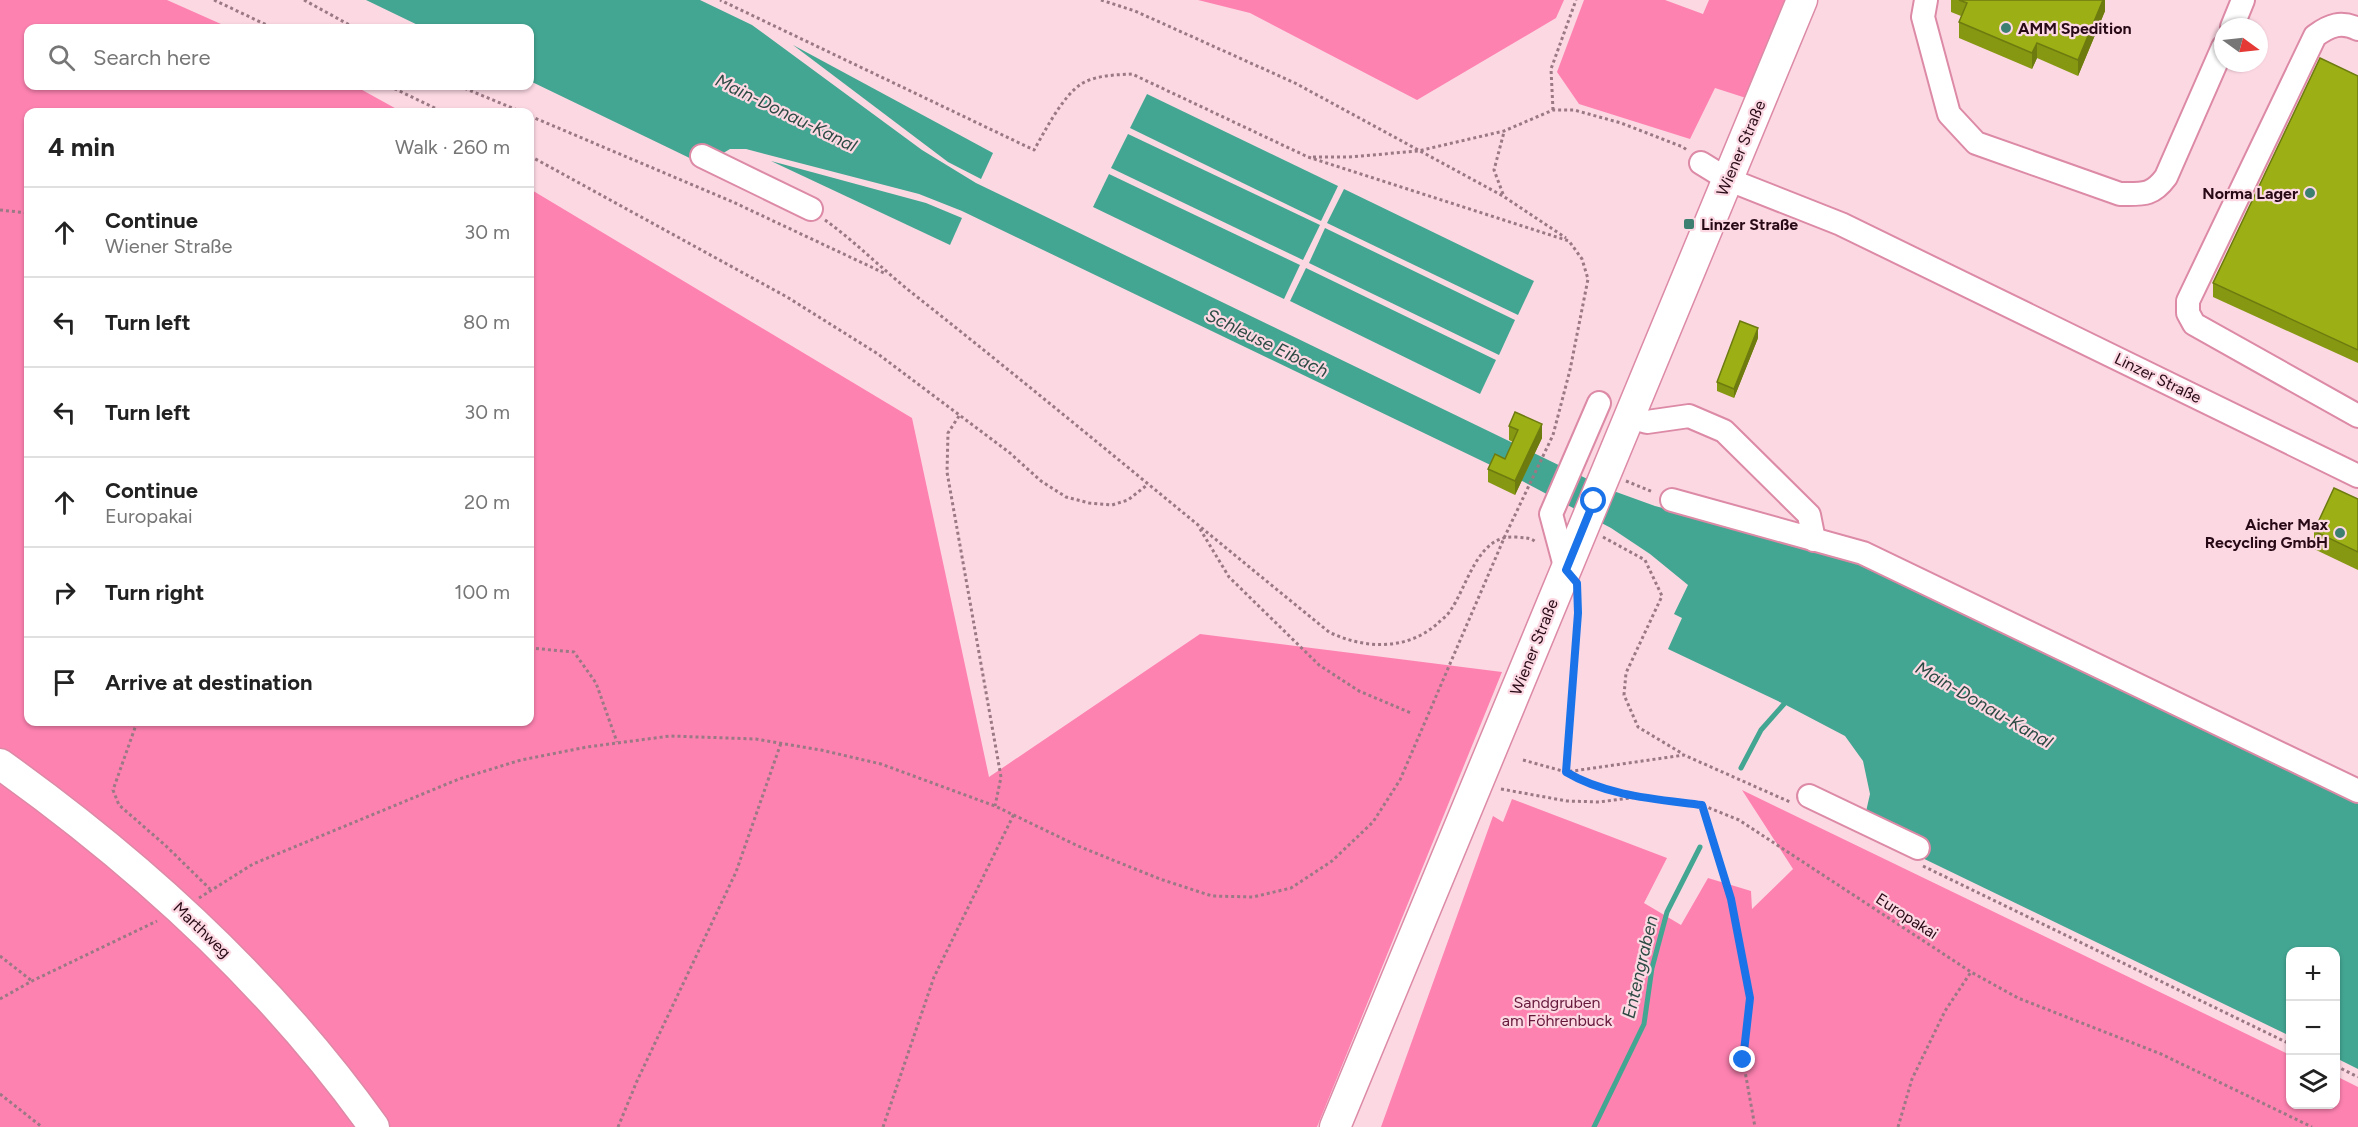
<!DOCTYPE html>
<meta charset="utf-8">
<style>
:root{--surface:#fff;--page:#f6f6f6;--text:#222;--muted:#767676;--line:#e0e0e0}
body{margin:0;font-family:Figtree,sans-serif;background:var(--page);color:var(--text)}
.controls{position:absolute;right:18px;bottom:18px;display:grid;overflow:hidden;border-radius:12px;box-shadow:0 2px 4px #0004}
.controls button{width:54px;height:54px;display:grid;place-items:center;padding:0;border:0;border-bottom:2px solid var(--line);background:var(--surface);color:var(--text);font:30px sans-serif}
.compass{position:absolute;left:2214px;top:18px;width:54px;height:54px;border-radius:50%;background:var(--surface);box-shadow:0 2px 4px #0004;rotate:105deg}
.stop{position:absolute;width:18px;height:18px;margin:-14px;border:4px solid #1a73e8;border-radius:50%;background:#fff}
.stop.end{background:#1a73e8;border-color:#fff;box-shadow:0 2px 6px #0008}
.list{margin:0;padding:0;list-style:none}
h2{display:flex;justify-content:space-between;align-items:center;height:78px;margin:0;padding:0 24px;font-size:26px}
h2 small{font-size:20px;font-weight:400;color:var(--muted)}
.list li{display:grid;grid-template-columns:39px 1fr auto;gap:18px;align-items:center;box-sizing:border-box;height:90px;padding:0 24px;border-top:2px solid var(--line)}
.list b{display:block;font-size:22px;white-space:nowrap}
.list p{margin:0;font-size:20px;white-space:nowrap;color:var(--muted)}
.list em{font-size:20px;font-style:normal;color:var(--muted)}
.icon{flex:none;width:33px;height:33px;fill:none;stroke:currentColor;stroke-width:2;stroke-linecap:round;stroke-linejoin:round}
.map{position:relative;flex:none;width:2358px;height:1127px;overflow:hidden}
.search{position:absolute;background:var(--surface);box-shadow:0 2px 4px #0004;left:24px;top:24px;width:510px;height:66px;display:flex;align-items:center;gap:15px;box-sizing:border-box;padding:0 21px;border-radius:12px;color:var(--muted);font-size:22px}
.panel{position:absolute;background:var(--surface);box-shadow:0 2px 4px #0004;left:24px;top:108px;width:510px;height:618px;border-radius:12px}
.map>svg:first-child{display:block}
</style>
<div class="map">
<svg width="2358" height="1127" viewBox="0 0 2358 1127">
<rect width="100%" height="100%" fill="#fcd8e3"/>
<!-- green -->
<g fill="#fd82b0">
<polygon points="0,0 167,0 230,28 28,28 28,86 355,86 402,112 28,112 28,722 530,722 530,189 912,418 989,777 1200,634 1502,672 1317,1127 0,1127"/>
<polygon points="1198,0 1564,0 1556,18 1417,100 1250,13"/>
<polygon points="1584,0 1665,0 1703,14 1709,0 1786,0 1746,98 1715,88 1690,139 1579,104 1557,72"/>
<polygon points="1742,790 2290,1055 2290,1104 2336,1104 2336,1076 2358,1087 2358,1127 1381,1127 1493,816 1503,822 1512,799 1667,858 1644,903 1681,925 1708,878 1751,891 1752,909 1793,869"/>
</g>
<!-- water -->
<g fill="#43a692">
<polygon points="366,0 700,0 752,25 922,150 976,183 1608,489 1655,506 1856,558 2358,800 2358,1069 2336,1058 2336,952 2290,952 2290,1036 1852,824 1865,816 1870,794 1863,761 1845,736 1784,704 1668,649 1682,618 1674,614 1688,585 1650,554 1611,528 1505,472 962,211 919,194 746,149 730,149 720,155 758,191 530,81 530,28 424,28"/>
<polygon points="793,45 993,153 981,179 948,162"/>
<polygon points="1147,94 1338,186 1321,221 1130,128"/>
<polygon points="1128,134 1320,225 1303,260 1111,168"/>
<polygon points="771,161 926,203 962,218 950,245"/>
<polygon points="1109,174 1300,265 1284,299 1093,207"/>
<polygon points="1344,189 1534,281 1518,315 1327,223"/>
<polygon points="1325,228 1515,320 1499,355 1309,263"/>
<polygon points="1306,268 1496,360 1480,394 1290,301"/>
</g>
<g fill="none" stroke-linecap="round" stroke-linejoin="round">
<!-- stream -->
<g stroke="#43a692" stroke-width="5">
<polyline points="1741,768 1761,730 1784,704"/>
<polyline points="1594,1127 1644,1024 1652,968 1667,912 1700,847"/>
</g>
<!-- minor casing -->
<g stroke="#dc8aa6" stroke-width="26">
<g id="minor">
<path d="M1926,0L1923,17L1949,114L1976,143L2120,194C2143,194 2152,196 2166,177L2223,47"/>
<polyline points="2232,27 2243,0"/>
<path d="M2358,29C2341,21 2330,25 2315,36L2188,301V313L2194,324L2358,416"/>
<polyline points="702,156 811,209"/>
<polyline points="1701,163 1727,179 1841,224 2358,476"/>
<polyline points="1629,417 1647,422 1689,416 1724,431 1809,515 1814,540"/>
<polyline points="1672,500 1863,553 2358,791"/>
<polyline points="1566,570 1551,514 1599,403"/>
<polyline points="1809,796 1918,848"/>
</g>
</g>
<!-- major casing -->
<g stroke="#dc8aa6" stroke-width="33">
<g id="major">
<path d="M0,764C143,866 272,984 374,1127"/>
<polyline points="1335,1127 1802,0"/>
</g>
</g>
<!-- path -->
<g stroke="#9a7984" stroke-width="3" stroke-dasharray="3 3" stroke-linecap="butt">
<polyline points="214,0 273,28"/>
<polyline points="304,0 355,28"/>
<polyline points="1101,0 1135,11 1295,83 1503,196 1566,238"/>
<polyline points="389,86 443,112"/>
<polyline points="459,86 522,112"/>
<polyline points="1553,110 1551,69 1576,0"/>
<polyline points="530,116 733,202 884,273"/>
<polyline points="530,156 787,297 878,354 1010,453 1041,481 1066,497 1089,503 1112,505 1128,500 1147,485"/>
<polyline points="1313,157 1349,157 1418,151 1504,131 1553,110 1574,110 1621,123 1683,147 1688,151"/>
<polyline points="1503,194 1494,170 1504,132"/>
<polyline points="0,210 28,213"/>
<path d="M825,220C857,243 885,272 916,296C1055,406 1191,520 1329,632C1364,649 1406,651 1437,624C1441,620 1447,616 1450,611C1468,586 1477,534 1516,537C1524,538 1531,537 1537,543"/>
<polyline points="959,416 948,433 947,472 1001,777 995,806"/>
<polyline points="1626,481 1653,492"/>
<polyline points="1200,529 1229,577 1319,665 1359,691 1411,713"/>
<polyline points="1603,537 1645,560 1662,596 1626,673 1624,695 1638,727 1683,754"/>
<polyline points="1578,605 1566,772 1583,782 1638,797"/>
<polyline points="530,648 574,652 596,683 617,742"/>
<polyline points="137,722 113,790 119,805 166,846 210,889"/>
<polyline points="1523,760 1566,772 1684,755 1790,802"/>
<polyline points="1501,789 1567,801 1599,802 1638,797 1702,805 1739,820 1971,972 2018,998 2161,1054 2312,1127"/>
<polyline points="1702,805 1731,899 1750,998 1743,1060 1755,1127"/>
<polyline points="1923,866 2290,1044"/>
<path d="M199,898L253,864L459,779L521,760L587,747L670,736L756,739L821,750L881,764L995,806L1078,846L1160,879L1212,896L1253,897L1291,888L1332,861L1373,822L1400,780L1505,536L1553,435L1570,370L1588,279L1582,259L1569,241L1308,157L1132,74C1115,75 1096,75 1081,84C1062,97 1045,131 1034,150L720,0"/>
<polyline points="0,956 32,981"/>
<polyline points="0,999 32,981 157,921"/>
<polyline points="2336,1066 2358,1077"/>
<polyline points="0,1094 42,1127"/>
<polyline points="618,1127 637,1081 736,872 781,743"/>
<polyline points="883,1127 934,977 1014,814"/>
<polyline points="1898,1127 1912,1079 1945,1011 1971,972"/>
</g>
<!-- minor -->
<use href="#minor" stroke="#fff" stroke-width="22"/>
<!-- major -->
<use href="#major" stroke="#fff" stroke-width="30"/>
</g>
<!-- wall -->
<g fill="#869712">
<polygon points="1951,0 2105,0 2105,11 2078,76 2037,58 2032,69 1959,38 1959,22 1961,16 1951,12"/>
<polygon points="2358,76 2358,363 2213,297 2213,283"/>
<polygon points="1758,338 1734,398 1717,391 1717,382"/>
<polygon points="1509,426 1542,438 1515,495 1488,482 1488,469 1505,459 1513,442 1509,440"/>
<polygon points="2358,499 2358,570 2314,549 2314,531"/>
</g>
<!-- shaded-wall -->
<g fill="#6d7b0f">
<polygon points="2103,0 2105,0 2105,11 2078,76 2078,60"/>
<polygon points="2037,43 2037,58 2032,69 2032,53"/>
<polygon points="1758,328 1758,338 1734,398 1734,389"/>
<polygon points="1542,424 1542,438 1515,495 1515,481"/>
</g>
<!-- building -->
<g fill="#9cb015" stroke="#6d7b0f" stroke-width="1.5">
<polygon points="1959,0 2103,0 2078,60 2037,43 2032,53 1959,22 1967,3"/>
<polygon points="2320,58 2358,76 2358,350 2213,283"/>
<polygon points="1740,321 1758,328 1734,389 1717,382"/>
<polygon points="1515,412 1542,424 1515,481 1488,469 1495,454 1505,459 1518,430 1509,426"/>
<polygon points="2334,488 2358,499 2358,552 2314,531"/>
</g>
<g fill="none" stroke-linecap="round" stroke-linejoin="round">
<!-- route -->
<path stroke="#1a73e8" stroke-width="8" d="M1594,501L1566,570L1577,583L1578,613L1566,772C1606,796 1656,799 1702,805L1731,899L1750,998L1743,1060"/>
</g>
<!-- markers -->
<g fill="#3d8072" stroke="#fcd8e3" stroke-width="2">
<circle cx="2006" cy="28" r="6"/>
<circle cx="2310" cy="193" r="6"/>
<rect x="1683" y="218" width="12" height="12" rx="3"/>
<circle cx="2340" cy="533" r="6"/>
</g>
<g text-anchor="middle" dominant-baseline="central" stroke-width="4.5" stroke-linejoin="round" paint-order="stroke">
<!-- poi labels -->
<g font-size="16" font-weight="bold" fill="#280a16" stroke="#fcd8e3" text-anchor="start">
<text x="2018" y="28">AMM Spedition</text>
<text x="2298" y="193" text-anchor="end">Norma Lager</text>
<text x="1701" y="224">Linzer Straße</text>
<text x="2328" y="524" text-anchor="end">Aicher Max<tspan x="2328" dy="18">Recycling GmbH</tspan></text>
</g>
<!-- street labels -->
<g font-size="16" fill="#280a16" stroke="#fcd8e3">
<text transform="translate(1741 148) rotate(-67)">Wiener Straße</text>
<text transform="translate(2158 378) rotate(26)">Linzer Straße</text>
<text transform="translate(1534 647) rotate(-68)">Wiener Straße</text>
<text transform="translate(1907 916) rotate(33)">Europakai</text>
<text transform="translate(202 930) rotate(44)">Marthweg</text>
</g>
<!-- park labels -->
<g font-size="16" fill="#66183b" stroke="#fcd8e3">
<text x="1557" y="1002">Sandgruben<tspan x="1557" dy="18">am Föhrenbuck</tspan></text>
</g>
<!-- water labels -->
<g font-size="18" font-style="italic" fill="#2d4b44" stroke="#fcd8e3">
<text transform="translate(786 113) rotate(26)">Main-Donau-Kanal</text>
<text transform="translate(1267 343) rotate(26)">Schleuse Eibach</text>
<text transform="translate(1984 705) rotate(30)">Main-Donau-Kanal</text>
<text transform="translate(1640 967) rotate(-77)">Entengraben</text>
</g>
</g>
</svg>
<div class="controls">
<button>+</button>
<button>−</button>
<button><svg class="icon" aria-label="layers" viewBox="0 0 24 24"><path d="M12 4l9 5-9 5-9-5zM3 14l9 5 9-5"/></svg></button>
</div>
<svg class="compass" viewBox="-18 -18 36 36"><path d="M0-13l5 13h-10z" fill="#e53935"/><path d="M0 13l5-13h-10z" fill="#767676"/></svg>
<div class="stop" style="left:1594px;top:501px"></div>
<div class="stop end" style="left:1743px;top:1060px"></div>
<div class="search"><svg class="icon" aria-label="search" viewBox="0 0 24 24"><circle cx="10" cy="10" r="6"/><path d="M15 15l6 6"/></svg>Search here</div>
<section class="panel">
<h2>4 min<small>Walk · 260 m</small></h2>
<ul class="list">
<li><svg class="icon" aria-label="ahead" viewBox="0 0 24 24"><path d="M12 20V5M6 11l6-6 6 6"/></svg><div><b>Continue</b><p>Wiener Straße</p></div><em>30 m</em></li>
<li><svg class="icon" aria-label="left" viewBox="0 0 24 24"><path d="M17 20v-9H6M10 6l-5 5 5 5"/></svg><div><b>Turn left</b></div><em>80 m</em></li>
<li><svg class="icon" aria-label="left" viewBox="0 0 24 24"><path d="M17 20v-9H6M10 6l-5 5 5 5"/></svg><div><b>Turn left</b></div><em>30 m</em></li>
<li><svg class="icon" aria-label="ahead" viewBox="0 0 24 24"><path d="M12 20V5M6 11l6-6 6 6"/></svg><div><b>Continue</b><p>Europakai</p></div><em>20 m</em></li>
<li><svg class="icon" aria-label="right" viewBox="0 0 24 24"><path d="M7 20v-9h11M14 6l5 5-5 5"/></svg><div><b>Turn right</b></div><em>100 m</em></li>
<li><svg class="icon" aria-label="arrive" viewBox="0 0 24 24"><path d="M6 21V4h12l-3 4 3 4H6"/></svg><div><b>Arrive at destination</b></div></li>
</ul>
</section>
</div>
